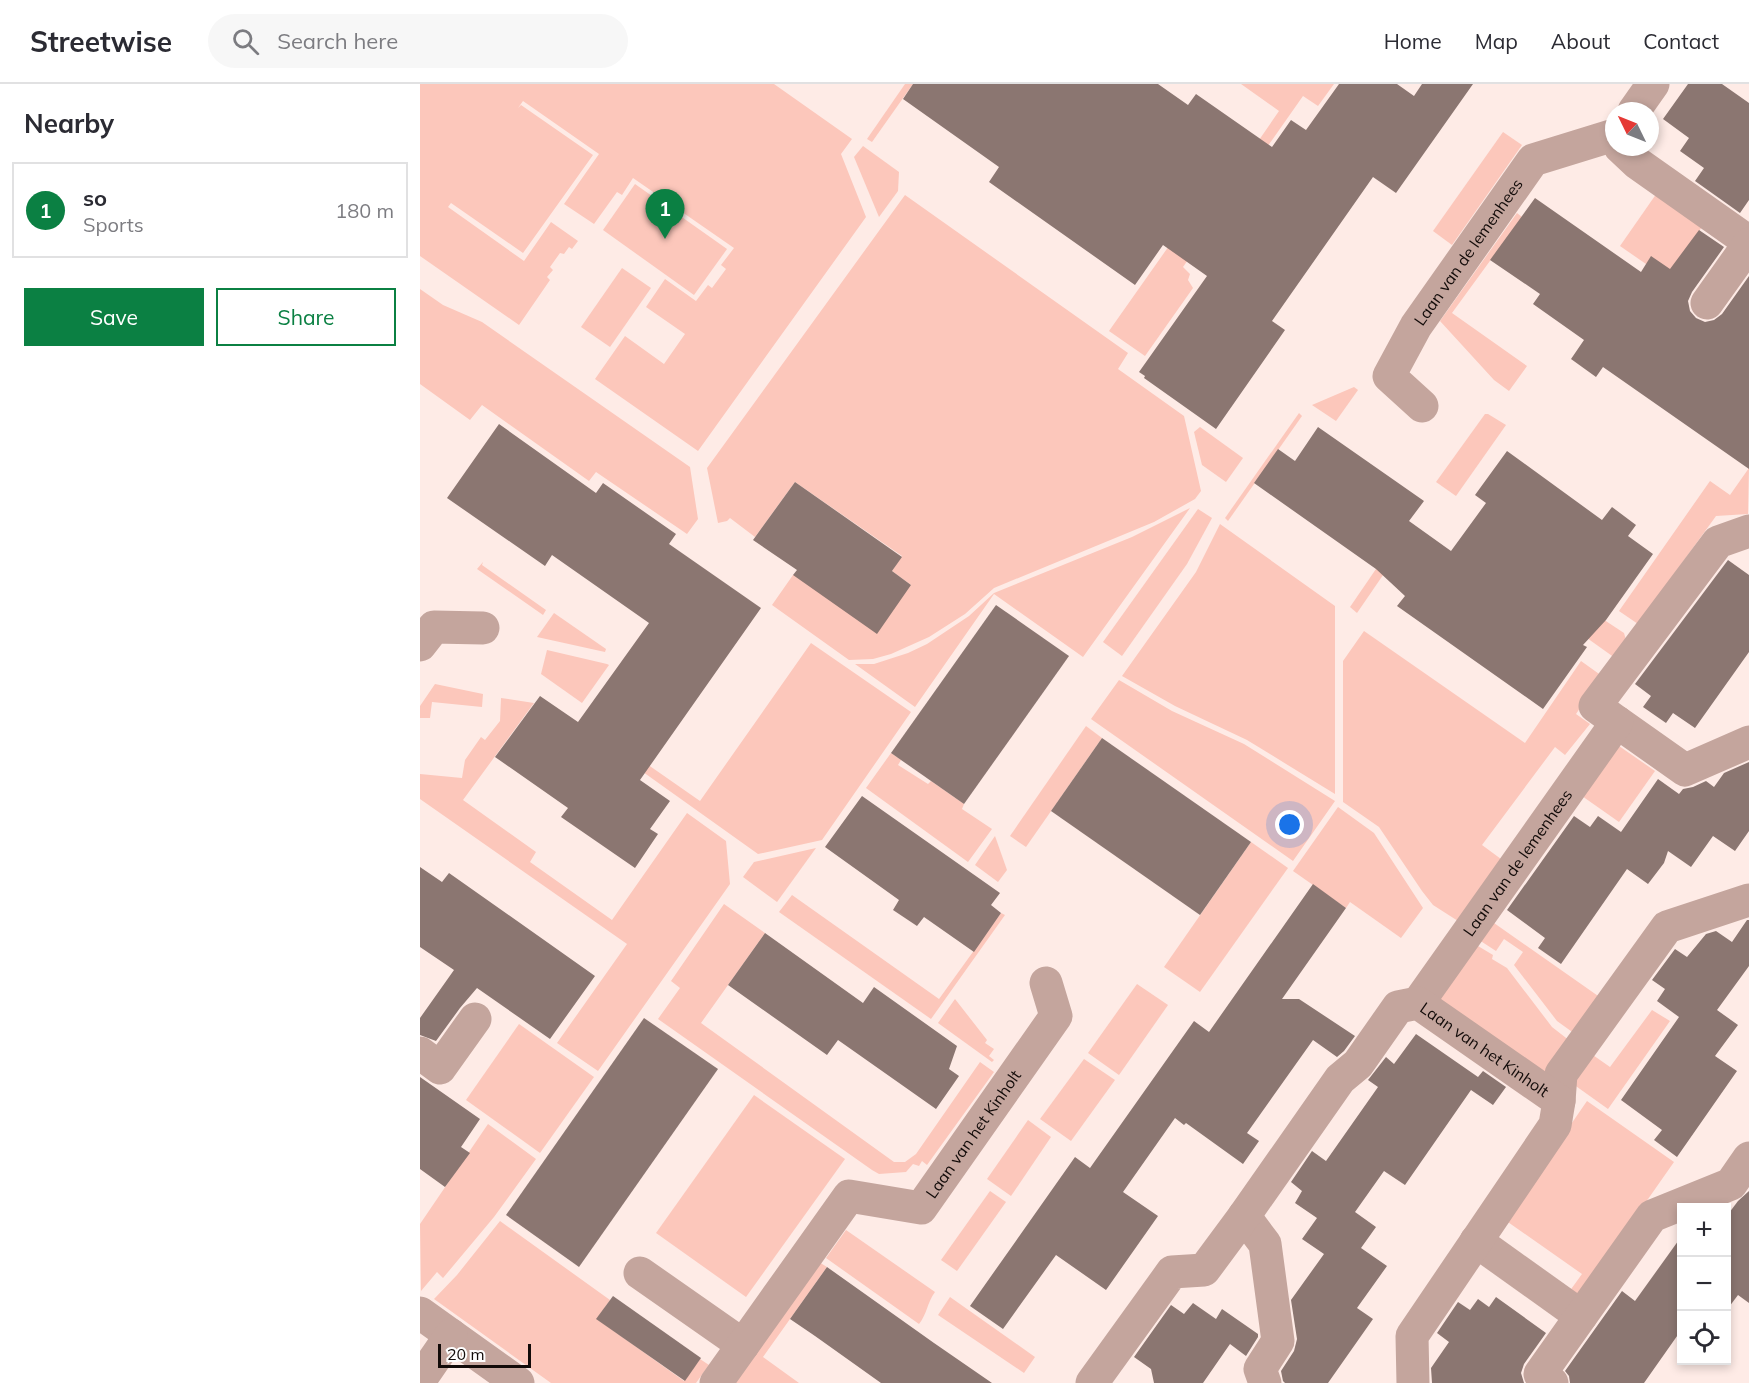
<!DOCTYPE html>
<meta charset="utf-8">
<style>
:root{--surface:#fff;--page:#f7f7f7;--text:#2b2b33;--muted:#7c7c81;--line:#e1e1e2;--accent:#0b8043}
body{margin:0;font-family:Mulish,sans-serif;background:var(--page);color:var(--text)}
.controls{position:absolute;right:18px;bottom:18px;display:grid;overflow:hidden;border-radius:0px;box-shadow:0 3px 9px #0003}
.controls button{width:54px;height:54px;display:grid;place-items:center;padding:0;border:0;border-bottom:2px solid var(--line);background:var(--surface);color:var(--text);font:30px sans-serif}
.compass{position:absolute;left:1185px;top:18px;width:54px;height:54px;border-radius:50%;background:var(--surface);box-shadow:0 3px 9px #0003;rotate:313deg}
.scale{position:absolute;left:18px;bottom:15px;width:93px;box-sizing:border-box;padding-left:6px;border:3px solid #120b09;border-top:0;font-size:16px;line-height:21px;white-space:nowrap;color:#120b09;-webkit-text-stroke:4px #fff;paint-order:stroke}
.you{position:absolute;left:870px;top:741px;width:21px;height:21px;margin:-15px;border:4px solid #fff;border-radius:50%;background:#1a73e8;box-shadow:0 0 0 9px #1a73e833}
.badge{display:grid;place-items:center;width:39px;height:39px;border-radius:50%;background:var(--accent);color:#fff;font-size:20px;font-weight:700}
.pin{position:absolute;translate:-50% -50px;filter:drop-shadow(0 2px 3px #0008)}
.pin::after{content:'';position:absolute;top:32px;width:21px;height:18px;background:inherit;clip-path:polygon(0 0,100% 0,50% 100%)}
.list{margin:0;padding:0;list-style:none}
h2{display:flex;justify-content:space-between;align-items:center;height:78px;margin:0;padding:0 24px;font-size:26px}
h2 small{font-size:20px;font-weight:400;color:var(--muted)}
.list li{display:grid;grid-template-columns:39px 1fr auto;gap:18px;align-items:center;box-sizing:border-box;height:96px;margin:0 12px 12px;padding:0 12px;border:2px solid var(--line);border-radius:0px}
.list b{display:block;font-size:22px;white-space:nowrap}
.list p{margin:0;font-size:20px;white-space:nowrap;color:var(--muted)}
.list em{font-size:20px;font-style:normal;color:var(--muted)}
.actions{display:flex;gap:12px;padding:18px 24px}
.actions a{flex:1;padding:14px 0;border:2px solid var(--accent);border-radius:0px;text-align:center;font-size:21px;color:var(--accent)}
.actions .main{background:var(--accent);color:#fff}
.icon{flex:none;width:33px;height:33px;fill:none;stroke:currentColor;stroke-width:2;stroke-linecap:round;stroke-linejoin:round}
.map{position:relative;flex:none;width:1329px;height:1299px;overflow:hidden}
header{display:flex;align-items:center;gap:36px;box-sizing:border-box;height:84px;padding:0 30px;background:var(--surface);border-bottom:2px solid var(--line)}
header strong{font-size:28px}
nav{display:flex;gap:33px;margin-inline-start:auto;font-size:21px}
.search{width:420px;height:54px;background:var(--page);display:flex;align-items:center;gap:15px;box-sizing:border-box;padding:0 21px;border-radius:33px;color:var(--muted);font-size:22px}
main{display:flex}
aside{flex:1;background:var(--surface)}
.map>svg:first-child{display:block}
</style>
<header>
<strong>Streetwise</strong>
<div class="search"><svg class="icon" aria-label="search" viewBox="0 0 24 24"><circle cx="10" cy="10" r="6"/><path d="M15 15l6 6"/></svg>Search here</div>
<nav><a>Home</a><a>Map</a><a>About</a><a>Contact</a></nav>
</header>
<main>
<aside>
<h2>Nearby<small></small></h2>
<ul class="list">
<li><span class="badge">1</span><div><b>so</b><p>Sports</p></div><em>180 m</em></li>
</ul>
<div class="actions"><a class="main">Save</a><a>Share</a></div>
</aside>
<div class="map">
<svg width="1329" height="1299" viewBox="0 0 1329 1299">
<rect width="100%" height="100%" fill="#feebe6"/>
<!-- green -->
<g fill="#fcc7bb">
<polygon points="0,0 354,0 432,55 421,70 446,133 278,367 175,295 205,252 244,280 265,250 226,223 245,195 276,217 288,201 292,204 306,185 301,181 314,164 213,94 202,111 197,108 174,140 144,120 179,70 103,17 98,24 101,21 173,71 103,169 31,119 28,123 104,177 131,138 158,157 152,165 149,163 144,170 140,169 130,183 133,186 127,193 130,196 99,241 0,172"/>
<polygon points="485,0 493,0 452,58 447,55"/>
<polygon points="821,0 914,0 898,22 883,12 800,130 792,124 859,27"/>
<polygon points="1083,48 1102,61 1032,161 1013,147"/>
<polygon points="443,62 479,88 478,107 459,133 434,73"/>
<polygon points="215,100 307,165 274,211 183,146"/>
<polygon points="1239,106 1284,140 1251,186 1226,180 1200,162"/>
<polygon points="485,111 708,269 698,285 764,332 781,407 775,415 734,438 574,504 545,530 509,553 471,570 453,575 429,576 352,521 373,491 491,501 472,487 482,472 375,398 335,453 310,434 307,437 298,439 287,384"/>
<polygon points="1097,129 1102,133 1032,229 1107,282 1089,307 1074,296 1020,237"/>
<polygon points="763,142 783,154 763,183 770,190 768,196 773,204 725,272 689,247"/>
<polygon points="202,184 231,204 190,263 161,243"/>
<polygon points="0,205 23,221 62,238 270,383 278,435 267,450 176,388 169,397 62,321 50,336 0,300"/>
<polygon points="934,303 938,306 916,337 892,321"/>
<polygon points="879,329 882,332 808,437 805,434"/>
<polygon points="1065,330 1068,330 1086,341 1036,412 1016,398"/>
<polygon points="780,343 823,374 806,398 782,381 774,348"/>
<polygon points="1329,384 1328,430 1296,432 1218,540 1199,527 1290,397 1310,411"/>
<polygon points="770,424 663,573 574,510 495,623 435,580 454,580 488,569 507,560 549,532 574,509 712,453"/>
<polygon points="778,425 792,434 767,480 702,572 683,558"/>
<polygon points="800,440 915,522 915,710 827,656 755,622 702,592 776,488"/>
<polygon points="996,443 937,529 930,523 956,485"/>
<polygon points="63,478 62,481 126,526 123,531 57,485"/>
<polygon points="1160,520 1204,549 1206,556 1195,574 1146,539"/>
<polygon points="134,529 186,565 185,568 117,553"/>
<polygon points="944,547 1105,659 1161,577 1182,592 1156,630 1170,640 1145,671 1135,663 1062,761 1081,775 1038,837 1013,821 1002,807 959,743 923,718 923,577"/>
<polygon points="391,559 491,628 402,756 338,770 209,678 214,671 280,717"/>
<polygon points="127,566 187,580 189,581 162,619 121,590"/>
<polygon points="699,596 752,627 824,660 915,717 873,777 671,635"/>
<polygon points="15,600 63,610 62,623 12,618 10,634 0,634 0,622"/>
<polygon points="81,614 114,619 43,716 116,768 110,778 192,836 267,729 306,757 310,800 178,987 137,959 207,860 0,715 0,690 42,694 45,676 61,653 65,656 80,637"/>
<polygon points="666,642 682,654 606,763 590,752"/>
<polygon points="1199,662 1235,687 1199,738 1162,712"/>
<polygon points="471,669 481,676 478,681 508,700 511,697 544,720 542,725 572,745 548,778 446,704"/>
<polygon points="918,723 954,749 1003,824 981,854 930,818 926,824 873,787"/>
<polygon points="575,752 587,786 578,798 555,781"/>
<polygon points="831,758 868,784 780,908 744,883"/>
<polygon points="396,764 357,818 323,793 334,778"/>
<polygon points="372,811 519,915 581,829 585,831 511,935 359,828"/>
<polygon points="304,820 345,849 281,939 474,1078 485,1078 496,1070 560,978 574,988 507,1081 502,1077 499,1082 493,1080 486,1088 459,1090 452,1086 238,935 260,904 251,897"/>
<polygon points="1074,839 1181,914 1155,950 1137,937 1094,881 1103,868 1084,855 1076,867 1056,854"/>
<polygon points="1053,859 1073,871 1072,875 1087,884 1132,943 1150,957 1123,996 1012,917"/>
<polygon points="717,900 748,921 699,991 668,969"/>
<polygon points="535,915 567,956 565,959 574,965 569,972 574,976 572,978 518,939"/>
<polygon points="1232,926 1250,937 1188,1025 1153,1000 1170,969 1190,983"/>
<polygon points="99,940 174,993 120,1069 46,1016"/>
<polygon points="664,975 695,996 651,1057 620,1035"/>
<polygon points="334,1011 425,1075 326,1213 236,1149"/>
<polygon points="1167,1017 1254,1078 1158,1215 1149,1208 1162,1190 1085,1136"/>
<polygon points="608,1036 631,1053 591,1112 567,1095"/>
<polygon points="68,1040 116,1075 74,1133 23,1194 17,1188 1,1207 0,1140"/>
<polygon points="570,1107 586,1118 537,1187 521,1176"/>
<polygon points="80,1137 190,1216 177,1235 264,1297 280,1275 289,1281 276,1299 131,1299 14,1215 37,1191"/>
<path d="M426,1146L515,1208C507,1219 507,1230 499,1240L406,1174Z"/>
<polygon points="394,1175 407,1183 343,1273 379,1299 305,1299"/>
<polygon points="530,1213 615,1273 604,1289 518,1231"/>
</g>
<!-- building -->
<g fill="#8b7671">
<polygon points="493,0 738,0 768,21 776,10 852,63 871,36 886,46 919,0 977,0 994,12 1002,0 1053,0 976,109 953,93 852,237 865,246 796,345 724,294 725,292 719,288 787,192 743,161 715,201 569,98 579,83 483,15"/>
<polygon points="1268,0 1302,0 1329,19 1329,116 1320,129 1275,97 1284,84 1260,67 1269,54 1243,35"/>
<polygon points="1115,114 1221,188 1231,172 1250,185 1279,146 1304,163 1272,208 1268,217 1270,227 1276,234 1285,238 1294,236 1302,230 1329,192 1329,385 1183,283 1176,293 1151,275 1164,256 1113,220 1120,210 1070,176"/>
<polygon points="79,340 176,409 183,399 256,450 249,460 341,524 220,696 250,717 230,745 238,750 215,784 141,733 148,724 75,673 120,612 158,638 229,539 132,471 125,482 27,414"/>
<polygon points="898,343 1004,417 989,437 1031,467 1066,419 1055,411 1087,367 1182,436 1192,423 1216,441 1208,452 1233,470 1186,536 1163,561 1167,563 1123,625 977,522 985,512 956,485 834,399 858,365 875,377"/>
<polygon points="375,398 482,473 472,487 491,501 457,550 373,491 377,486 333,456"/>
<polygon points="1308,476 1329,491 1329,568 1275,644 1253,629 1246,639 1223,623 1231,612 1215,600"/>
<polygon points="576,521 649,572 544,720 471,669"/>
<polygon points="682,654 831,758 780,831 631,727"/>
<polygon points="1329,678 1329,747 1315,767 1293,752 1271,783 1248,767 1244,779 1228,800 1207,785 1141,880 1118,864 1125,854 1087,826 1154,732 1170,743 1178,732 1201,748 1238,695 1259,710 1263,705 1273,703 1286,697 1294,703 1304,689"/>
<polygon points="442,712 580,809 571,821 581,829 554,868 504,833 497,842 473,826 479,816 405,763"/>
<polygon points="0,783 22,798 29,789 175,892 130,955 57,904 40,924 16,957 0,951 0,934 34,886 0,863"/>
<polygon points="893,800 926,824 862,915 879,915 935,952 924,967 917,973 893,956 827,1049 839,1057 823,1080 766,1039 764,1041 755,1034 703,1108 738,1132 686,1206 636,1171 583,1245 550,1222 655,1073 670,1084 774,937 789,948"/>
<polygon points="1327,836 1329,836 1329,882 1297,926 1318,941 1295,972 1317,987 1257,1073 1234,1056 1242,1046 1201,1016 1259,933 1237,917 1245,905 1232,896 1255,865 1267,873 1286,850 1296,847 1312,858"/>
<polygon points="345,849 443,919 454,903 537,962 529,985 539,992 516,1025 418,956 407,971 308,901"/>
<polygon points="224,934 298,985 159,1183 86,1131"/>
<polygon points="996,950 1058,993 1063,987 1086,1003 1073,1021 1051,1006 985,1101 964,1087 935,1128 956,1143 941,1164 967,1182 937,1224 953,1235 908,1299 865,1299 863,1297 861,1287 874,1267 877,1255 871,1216 904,1170 882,1155 897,1134 875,1119 882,1107 871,1098 892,1067 906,1077 958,1003 948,996 966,973 974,980"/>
<polygon points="0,993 60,1035 41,1063 50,1069 25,1103 0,1085"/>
<polygon points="1329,1107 1329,1219 1318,1211 1306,1227 1306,1133 1318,1117"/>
<polygon points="1261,1153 1262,1245 1224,1299 1150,1299 1149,1292 1145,1287 1202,1207 1215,1217"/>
<polygon points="407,1183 514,1259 572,1299 461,1299 395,1252 370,1235"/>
<polygon points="193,1212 281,1274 265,1297 176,1235"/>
<polygon points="1076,1213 1126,1249 1104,1280 1101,1289 1104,1299 1012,1299 1011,1284 1029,1258 1017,1249 1038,1218 1050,1226 1058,1215 1069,1223"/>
<polygon points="773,1219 796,1235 802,1225 838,1250 838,1253 826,1272 810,1260 783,1299 734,1299 731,1285 714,1273 751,1221 764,1230"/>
</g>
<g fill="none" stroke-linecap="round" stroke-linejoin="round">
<!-- minor -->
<g stroke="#c4a59d" stroke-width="33">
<polyline points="1214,27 1233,0"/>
<polyline points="1200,63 1217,79 1329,158"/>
<polyline points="1287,219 1329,160"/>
<path id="s1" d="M1002,322L969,292L996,242L1113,76L1194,51"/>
<polyline points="0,561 14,543 63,544"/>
<polyline points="1197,638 1265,686 1329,658"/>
<path id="s2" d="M998,919L1197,638L1175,622L1298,458L1329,447"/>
<polyline points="0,969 20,984 55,935"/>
<polyline points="1139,1017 1141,990 1247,843 1329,816"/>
<polyline points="824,1132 845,1160 858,1257 840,1285 845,1299"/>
<polyline points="1056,1157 1161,1232"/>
<polyline points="220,1189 323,1261"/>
<polyline points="0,1229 98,1299"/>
<polyline points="0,1296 31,1251"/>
<path id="s3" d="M296,1299L429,1112L501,1124L636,932L626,899"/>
<path id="s4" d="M672,1299L752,1188L784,1186L824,1132L920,995L938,980L978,923L998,919L1139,1017L1135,1041L992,1252L993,1299"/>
<polyline points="1132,1299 1120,1290 1232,1132 1311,1100 1329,1074"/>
</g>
</g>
<g text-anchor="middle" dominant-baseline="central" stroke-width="6" stroke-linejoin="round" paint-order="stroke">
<!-- street labels -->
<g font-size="16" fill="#120b09" stroke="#fff">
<text stroke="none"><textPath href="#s1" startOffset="192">Laan van de Iemenhees</textPath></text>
<text stroke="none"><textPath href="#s2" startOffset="172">Laan van de Iemenhees</textPath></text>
<text stroke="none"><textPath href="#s4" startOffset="598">Laan van het Kinholt</textPath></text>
<text stroke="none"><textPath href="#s3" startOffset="393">Laan van het Kinholt</textPath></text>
</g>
</g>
</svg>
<div class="controls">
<button>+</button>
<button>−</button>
<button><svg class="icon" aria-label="locate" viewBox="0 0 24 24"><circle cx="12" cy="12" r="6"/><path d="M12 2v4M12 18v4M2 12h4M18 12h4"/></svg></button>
</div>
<svg class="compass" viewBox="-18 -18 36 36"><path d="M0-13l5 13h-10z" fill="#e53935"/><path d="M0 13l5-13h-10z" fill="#7c7c81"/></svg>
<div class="scale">20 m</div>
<div class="you"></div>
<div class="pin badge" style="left:245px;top:155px">1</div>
</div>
</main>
